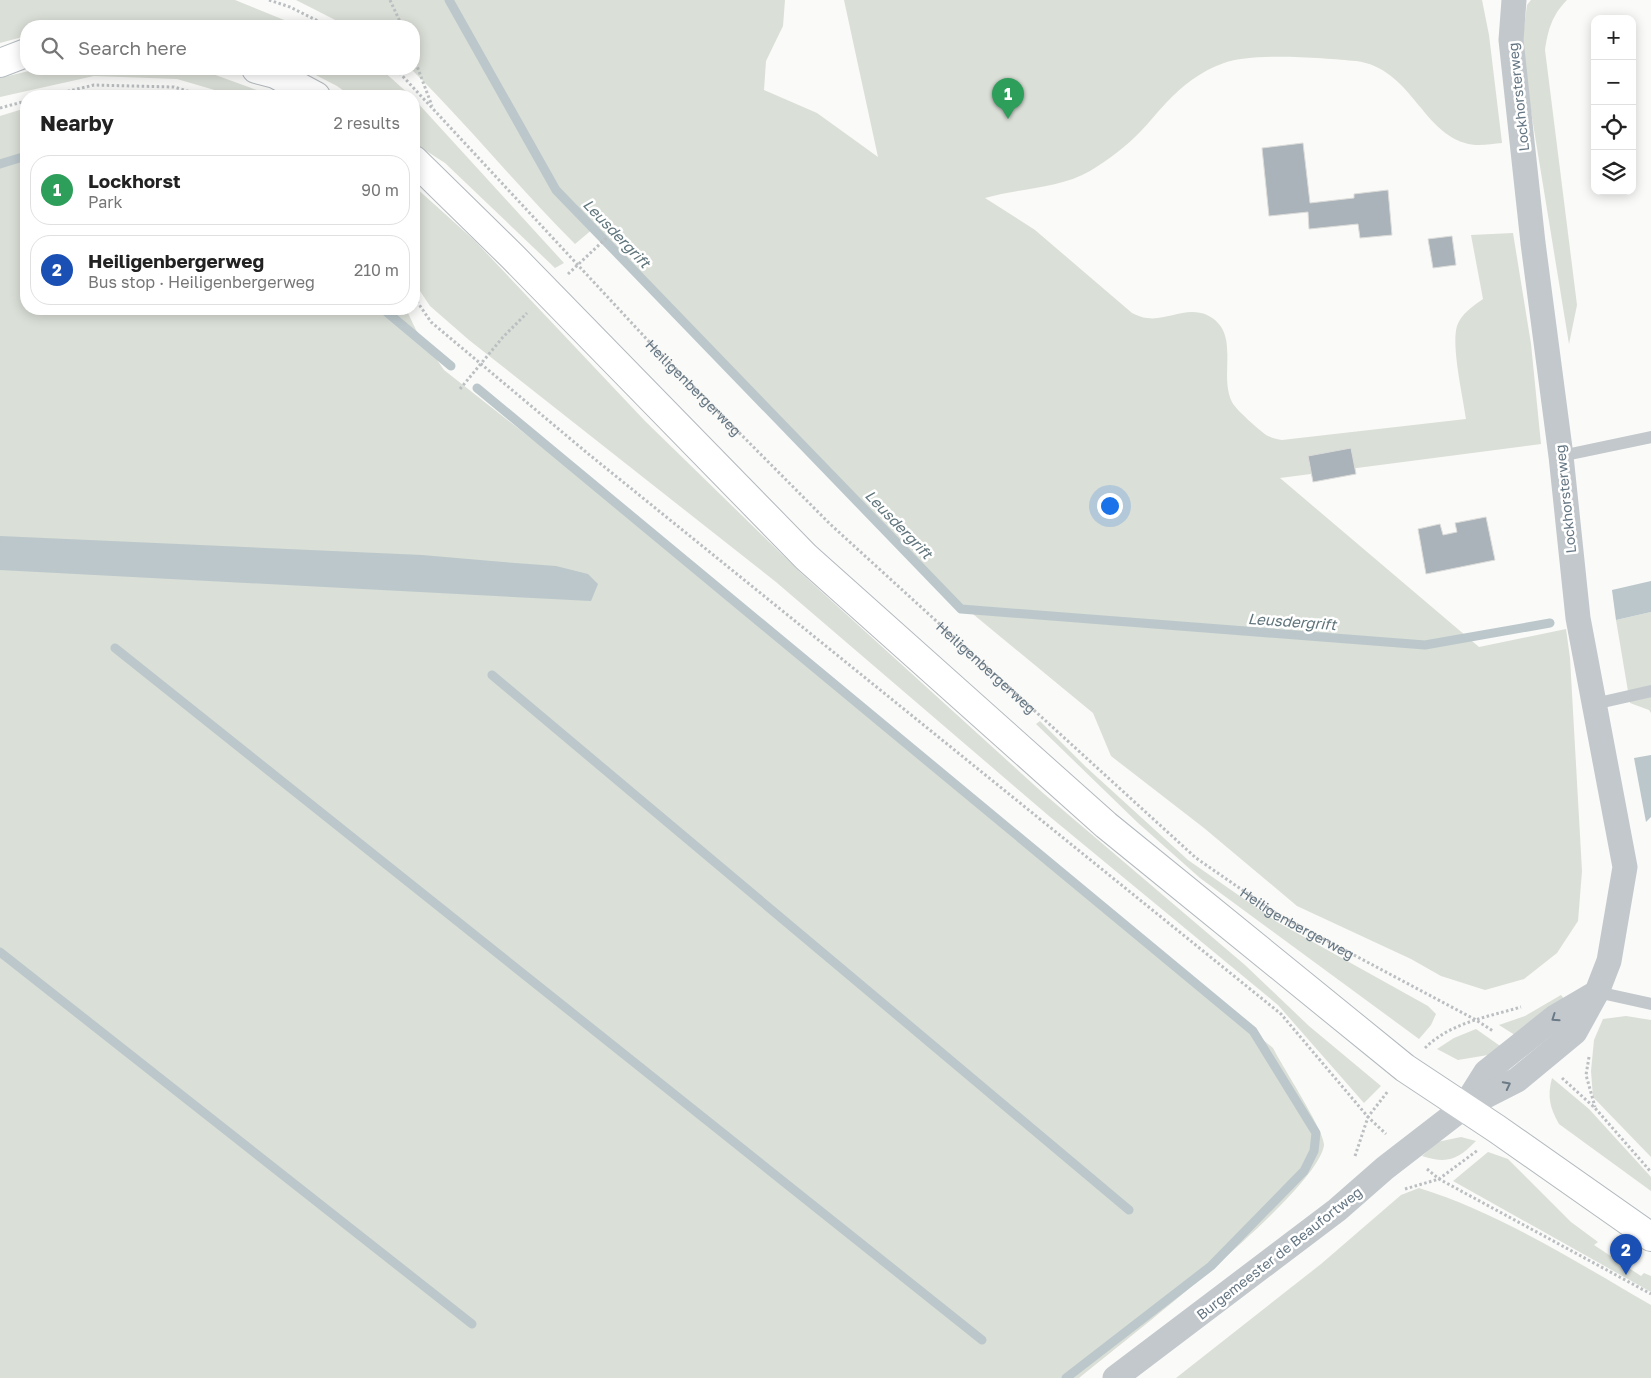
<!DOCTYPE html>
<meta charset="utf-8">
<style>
:root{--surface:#fff;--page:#f6f6f6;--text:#222;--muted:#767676;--line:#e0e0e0;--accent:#2563eb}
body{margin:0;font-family:"Golos Text",sans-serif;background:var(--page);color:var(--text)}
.controls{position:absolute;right:15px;top:15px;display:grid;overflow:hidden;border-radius:10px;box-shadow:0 2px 12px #0003}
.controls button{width:45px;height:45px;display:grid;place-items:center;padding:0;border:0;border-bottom:1px solid var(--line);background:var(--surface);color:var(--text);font:25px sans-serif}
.you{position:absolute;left:1109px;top:505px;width:18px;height:18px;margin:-12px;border:4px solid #fff;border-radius:50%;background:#1a73e8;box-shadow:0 0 0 8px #1a73e833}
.badge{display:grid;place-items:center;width:32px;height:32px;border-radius:50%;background:var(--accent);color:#fff;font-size:16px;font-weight:700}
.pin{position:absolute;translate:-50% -41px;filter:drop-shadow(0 1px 2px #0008)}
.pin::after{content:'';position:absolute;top:26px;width:18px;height:15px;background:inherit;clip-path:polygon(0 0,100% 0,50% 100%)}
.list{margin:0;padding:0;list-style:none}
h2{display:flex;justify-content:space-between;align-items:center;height:65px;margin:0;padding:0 20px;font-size:21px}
h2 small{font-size:16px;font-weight:400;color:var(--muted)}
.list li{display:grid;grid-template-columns:32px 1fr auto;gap:15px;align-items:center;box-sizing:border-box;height:70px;margin:0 10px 10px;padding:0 10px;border:1px solid var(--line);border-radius:20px}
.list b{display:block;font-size:19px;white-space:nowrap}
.list p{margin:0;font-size:16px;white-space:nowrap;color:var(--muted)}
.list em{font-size:16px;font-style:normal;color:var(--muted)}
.icon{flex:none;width:28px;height:28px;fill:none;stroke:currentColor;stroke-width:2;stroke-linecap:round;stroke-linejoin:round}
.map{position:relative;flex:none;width:1651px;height:1378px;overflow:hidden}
.search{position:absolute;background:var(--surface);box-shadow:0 2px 12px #0003;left:20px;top:20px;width:400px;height:55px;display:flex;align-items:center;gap:12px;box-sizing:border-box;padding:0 18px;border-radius:20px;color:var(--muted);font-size:19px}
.panel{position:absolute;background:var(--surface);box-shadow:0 2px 12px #0003;left:20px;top:90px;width:400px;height:225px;border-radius:20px}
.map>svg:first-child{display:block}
</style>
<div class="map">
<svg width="1651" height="1378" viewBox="0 0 1651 1378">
<rect width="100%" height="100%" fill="#fafaf8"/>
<!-- green -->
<g fill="#dadfd7">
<polygon points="0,0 235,0 299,26 167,26 127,22 75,26 26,26 26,36 0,43"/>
<path d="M296,0H785L783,26L766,61L764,90L817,113L878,157L844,0H1482L1489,35L1502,143C1490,144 1477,147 1465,143C1421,130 1410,68 1356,61C1325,58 1253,52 1224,63C1201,71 1183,85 1166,103C1157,112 1150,122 1141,131C1127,146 1108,160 1090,171C1059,189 1019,188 985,198L1035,230L1132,313C1137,315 1142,318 1147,318C1167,321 1186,306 1207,315C1242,332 1218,374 1232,402C1234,408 1262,433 1268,436C1272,438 1277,439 1282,440L1466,419C1463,397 1451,346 1457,326C1461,314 1473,306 1483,299L1471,235L1513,233L1531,344L1541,444L1280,478L1479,647L1566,629L1570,658L1582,871L1578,921L1557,953L1524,979L1485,990L1441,976L1411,959L1297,906L1204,828L1111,756L1093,713L962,605L594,228L575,244C518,187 468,125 411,69H414V26H347Z"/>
<path d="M1531,0H1567C1552,15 1548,30 1545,50L1577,305L1569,344L1521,50L1527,5Z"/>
<polygon points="37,69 183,69 210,73 273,96 235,96 177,79 94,76 0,97 0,78"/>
<polygon points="304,69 381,69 411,96 351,96 337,86"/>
<polygon points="112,91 179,95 184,96 81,96"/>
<polygon points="414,99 415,100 564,263 555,268 445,163 414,143"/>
<path d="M26,108V309H406L416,330L444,370L739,602L1273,1048C1282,1066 1325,1132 1324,1145C1318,1192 1123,1342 1079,1378H0V116Z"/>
<polygon points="414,186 475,241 645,421 802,574 1043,793 1245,965 1309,1026 1381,1086 1364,1103 1278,1005 1049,816 776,582 469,340 430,306 414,282"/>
<polygon points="1651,612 1651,713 1649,710 1630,703 1616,620"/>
<polygon points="1040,721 1086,767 1188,860 1277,922 1428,1006 1436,1014 1431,1025 1419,1039 1200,878 1137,822 1036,724"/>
<polygon points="1561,995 1565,1000 1518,1037 1499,1025 1525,1016"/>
<polygon points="1626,1016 1651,1020 1651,1157 1593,1097 1591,1071 1594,1040 1603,1019"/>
<polygon points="1476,1029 1503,1048 1488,1055 1458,1060 1437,1049 1454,1038"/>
<path d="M1552,1078L1589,1109L1651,1177V1191L1559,1124C1550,1108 1547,1097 1552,1078Z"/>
<path d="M1461,1137L1476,1141C1457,1160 1448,1164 1422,1156L1437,1142Z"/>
<polygon points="1488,1152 1508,1159 1571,1222 1598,1242 1594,1245 1641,1276 1644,1273 1651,1276 1651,1292 1453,1181"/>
<path d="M1419,1188C1500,1213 1578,1263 1651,1305V1378H1176L1321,1264L1401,1195Z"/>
</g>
<!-- water -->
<g fill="#bbc7cb">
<polygon points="0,536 422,555 503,562 556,566 588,574 598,584 591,601 0,570"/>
<polygon points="1651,581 1651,612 1616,620 1612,590"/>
<polygon points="1651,755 1651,817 1646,822 1634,758"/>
</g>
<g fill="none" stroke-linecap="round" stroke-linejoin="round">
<!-- stream -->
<g stroke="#bbc7cb" stroke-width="9">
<polyline points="449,0 556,190 961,609 1425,645 1550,623"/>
<polyline points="0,164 26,156"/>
<polyline points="383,309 451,366"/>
<polyline points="477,388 1253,1031 1316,1133 1314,1151 1304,1171 1211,1266 1066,1378"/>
<polyline points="115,648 982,1340"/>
<polyline points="492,675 1129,1210"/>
<polyline points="0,952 472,1324"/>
</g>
</g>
<!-- building -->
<g fill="#aab3b9" stroke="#dcdcda">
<polygon points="1303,143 1310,203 1354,198 1354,194 1388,190 1392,235 1360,238 1358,224 1309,229 1308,212 1269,216 1262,148"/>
<polygon points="1452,236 1456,265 1433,268 1428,239"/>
<polygon points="1351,448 1356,474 1313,482 1308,456"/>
<polygon points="1486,517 1495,560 1426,574 1418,529 1440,524 1443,535 1457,532 1455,523"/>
</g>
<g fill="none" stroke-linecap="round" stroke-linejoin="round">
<!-- secondary casing -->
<g stroke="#b3babf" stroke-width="30">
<g id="secondary">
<polyline points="0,63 26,53"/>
<polyline points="256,69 275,74 316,96"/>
<polyline points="414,160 513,257 806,557 1106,825 1405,1068 1497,1129 1651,1237"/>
</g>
</g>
<!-- path -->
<g stroke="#bbbfc2" stroke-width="3" stroke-dasharray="2.5 2.5" stroke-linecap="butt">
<polyline points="269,0 290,7 328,26"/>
<polyline points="390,0 402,26"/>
<polyline points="414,58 432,106"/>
<path id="s1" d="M396,69L654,347L830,524L1196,858L1277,914L1476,1020L1493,1031"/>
<polyline points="48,96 94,85 174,87 204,96"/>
<polyline points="0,108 26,101"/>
<polyline points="568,274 617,228"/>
<polyline points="414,297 431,322 586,452 1281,1014 1368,1117 1386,1134"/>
<polyline points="460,389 503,337 527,313"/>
<path d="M1425,1048C1450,1023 1487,1017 1521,1007"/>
<polyline points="1589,1057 1586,1075 1595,1107"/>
<polyline points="1562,1078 1595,1108 1651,1172"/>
<polyline points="1355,1156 1368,1117 1388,1091"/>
<polyline points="1427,1169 1439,1179 1651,1294"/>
<polyline points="1405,1189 1439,1179 1478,1150"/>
</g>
<!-- service -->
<g stroke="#c3c8cc" stroke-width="12">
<polyline points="1561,456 1651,437"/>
<polyline points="1594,704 1651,691"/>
<polyline points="1597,992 1651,1004"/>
</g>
<!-- minor -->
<g stroke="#c3c8cc" stroke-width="25">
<polyline points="1464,1107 1486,1072 1555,1017 1596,993"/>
<polyline points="1115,1378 1337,1210 1385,1168 1464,1107 1517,1080 1575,1032 1597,992 1609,961 1625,867 1578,618 1561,456 1533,243 1511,40 1514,0"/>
</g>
<!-- secondary -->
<use href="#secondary" stroke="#fff" stroke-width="28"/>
</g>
<!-- one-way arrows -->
<defs><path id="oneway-chevron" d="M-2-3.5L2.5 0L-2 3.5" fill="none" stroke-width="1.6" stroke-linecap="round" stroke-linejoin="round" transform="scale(1.25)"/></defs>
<g stroke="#6a7a87">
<use href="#oneway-chevron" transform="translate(1555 1018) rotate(145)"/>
<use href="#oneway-chevron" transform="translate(1507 1085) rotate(-27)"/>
</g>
<g text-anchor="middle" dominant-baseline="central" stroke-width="5" stroke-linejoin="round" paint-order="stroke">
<!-- street labels -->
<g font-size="14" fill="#657683" stroke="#fff">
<text transform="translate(1518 97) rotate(-96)">Lockhorsterweg</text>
<text stroke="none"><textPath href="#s1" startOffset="436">Heiligenbergerweg</textPath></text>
<text transform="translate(1565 499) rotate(-96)">Lockhorsterweg</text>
<text stroke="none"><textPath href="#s1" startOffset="841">Heiligenbergerweg</textPath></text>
<text stroke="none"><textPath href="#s1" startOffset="1245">Heiligenbergerweg</textPath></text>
<text transform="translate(1279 1253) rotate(-38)">Burgemeester de Beaufortweg</text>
</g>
<!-- water labels -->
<g font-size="15" font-style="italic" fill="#60757c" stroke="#fff">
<text transform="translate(617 233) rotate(46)">Leusdergrift</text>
<text transform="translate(899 524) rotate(46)">Leusdergrift</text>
<text transform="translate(1292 621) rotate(4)">Leusdergrift</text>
</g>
</g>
</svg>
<div class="controls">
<button>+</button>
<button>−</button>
<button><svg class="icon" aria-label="locate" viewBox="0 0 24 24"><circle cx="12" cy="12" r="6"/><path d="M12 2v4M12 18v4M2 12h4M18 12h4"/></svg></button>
<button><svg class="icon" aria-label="layers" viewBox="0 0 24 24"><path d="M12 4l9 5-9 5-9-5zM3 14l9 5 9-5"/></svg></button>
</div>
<div class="you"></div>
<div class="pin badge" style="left:1008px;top:119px;background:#2e9e5b">1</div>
<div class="pin badge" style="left:1626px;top:1275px;background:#1a4fb4">2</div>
<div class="search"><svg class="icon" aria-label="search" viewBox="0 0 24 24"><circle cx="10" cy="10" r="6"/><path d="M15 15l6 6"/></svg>Search here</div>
<section class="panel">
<h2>Nearby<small>2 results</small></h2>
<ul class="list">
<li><span class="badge" style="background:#2e9e5b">1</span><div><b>Lockhorst</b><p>Park</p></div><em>90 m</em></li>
<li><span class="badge" style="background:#1a4fb4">2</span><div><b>Heiligenbergerweg</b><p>Bus stop · Heiligenbergerweg</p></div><em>210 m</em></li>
</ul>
</section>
</div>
